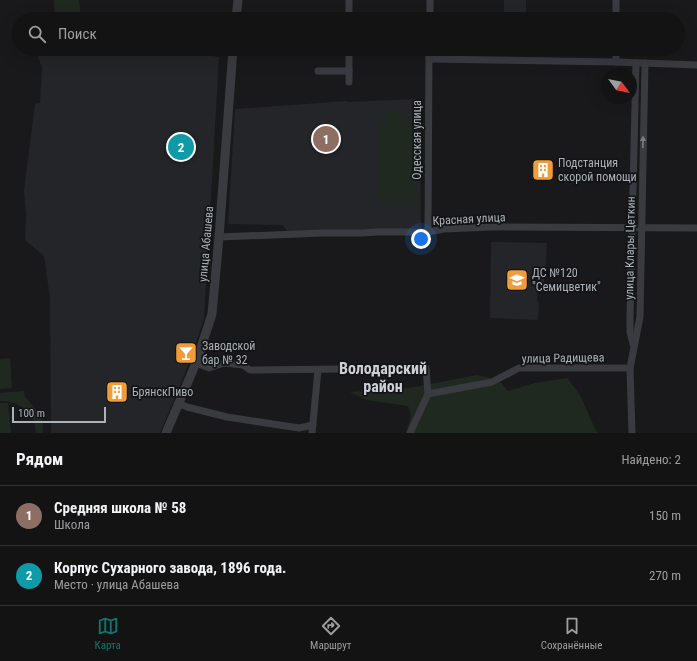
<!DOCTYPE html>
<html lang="ru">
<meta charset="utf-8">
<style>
:root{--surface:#131314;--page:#202022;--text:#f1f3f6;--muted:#9d9ea0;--line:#323234;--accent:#0f766e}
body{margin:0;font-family:"Roboto Condensed",sans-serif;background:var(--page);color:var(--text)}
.compass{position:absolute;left:601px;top:68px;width:36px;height:36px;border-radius:50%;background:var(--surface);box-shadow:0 4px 16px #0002;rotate:123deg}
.scale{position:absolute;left:12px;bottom:10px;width:94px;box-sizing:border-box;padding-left:4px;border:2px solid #abb2ba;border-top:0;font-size:11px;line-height:14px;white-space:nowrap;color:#abb2ba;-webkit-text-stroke:3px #131416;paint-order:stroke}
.you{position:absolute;left:421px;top:239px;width:14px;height:14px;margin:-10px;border:3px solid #fff;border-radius:50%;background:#1a73e8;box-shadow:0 0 0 6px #1a73e833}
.badge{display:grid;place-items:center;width:26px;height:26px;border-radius:50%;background:var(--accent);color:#fff;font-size:13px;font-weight:700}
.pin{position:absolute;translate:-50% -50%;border:2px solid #fff;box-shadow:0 1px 4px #0006}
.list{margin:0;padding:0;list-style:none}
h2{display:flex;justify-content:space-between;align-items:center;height:52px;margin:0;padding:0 16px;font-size:17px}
h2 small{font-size:13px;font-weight:400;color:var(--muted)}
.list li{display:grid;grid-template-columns:26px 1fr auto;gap:12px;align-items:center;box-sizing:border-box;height:60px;padding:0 16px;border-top:1px solid var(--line)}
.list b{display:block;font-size:15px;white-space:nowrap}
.list p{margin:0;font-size:13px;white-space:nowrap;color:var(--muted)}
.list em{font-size:13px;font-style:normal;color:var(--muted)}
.icon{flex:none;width:22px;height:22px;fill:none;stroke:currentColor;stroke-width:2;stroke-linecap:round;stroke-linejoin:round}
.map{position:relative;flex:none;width:697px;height:433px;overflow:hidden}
.search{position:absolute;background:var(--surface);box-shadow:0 4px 16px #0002;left:12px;right:12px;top:12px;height:44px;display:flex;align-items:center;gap:10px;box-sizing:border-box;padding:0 14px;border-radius:22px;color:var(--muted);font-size:15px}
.sheet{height:172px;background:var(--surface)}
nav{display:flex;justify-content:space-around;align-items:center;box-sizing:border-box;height:56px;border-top:1px solid var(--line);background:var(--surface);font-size:11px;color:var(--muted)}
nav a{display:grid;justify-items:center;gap:2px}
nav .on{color:var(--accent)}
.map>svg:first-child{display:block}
</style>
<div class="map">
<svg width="697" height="433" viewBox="0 0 697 433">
<rect width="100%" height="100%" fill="#19191b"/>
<!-- built -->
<g fill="#242528">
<rect x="504" y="0" width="22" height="19"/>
<polygon points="40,49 158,49 219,57 204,318 190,361 160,433 51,433 50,300 45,261 43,255 25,240 26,215 24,190 35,104 40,103 42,67 38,58"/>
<polygon points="419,99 421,229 288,231 282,225 228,224 235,109 346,101 348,102"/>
<polygon points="491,242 547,243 546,264 544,271 544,284 537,283 537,301 539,303 538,320 490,318"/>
</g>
<!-- green -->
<g fill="#202920">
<polygon points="54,0 79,0 81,19 55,19"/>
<rect x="386" y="112" width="18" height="9"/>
<polygon points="415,122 416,203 378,204 377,123"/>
<polygon points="10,358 12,388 0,389 0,359"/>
<polygon points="477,375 499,380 508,391 535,383 567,378 580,395 596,431 599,433 406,433 411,416 408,406 367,400 350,392 409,388"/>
<path d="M24,391L25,397L42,416L43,433H36C35,430 35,426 35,423C31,409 14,400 0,401V393Z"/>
<polygon points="0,403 8,403 11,433 0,433"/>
</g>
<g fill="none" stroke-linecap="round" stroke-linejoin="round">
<!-- minor -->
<g stroke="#393b40" stroke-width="7">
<polyline points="616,0 616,19"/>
<polyline points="349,19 349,0"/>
<polyline points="430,19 430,0"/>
<polyline points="616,49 616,62"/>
<polyline points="429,59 616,62 697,65"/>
<polyline points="318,71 349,71"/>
<polyline points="349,82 349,49"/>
<polyline points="428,232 429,49"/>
<polyline points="219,237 323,233 361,233 378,232 428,232 444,229 492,227 697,228"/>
<polyline points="633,344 630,332 630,317 636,63"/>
<polyline points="196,363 209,368 224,363 243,365 250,370 426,368 428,394 410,433"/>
<polyline points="428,394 492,382 519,368 630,368"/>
<polyline points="178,403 187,407 227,417 299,428 313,425"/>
<polyline points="312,433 318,370"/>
<polyline points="632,433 630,368 640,317 645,63"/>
</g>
<!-- tertiary -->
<g stroke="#393b40" stroke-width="9">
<polyline points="236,19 238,0"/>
<polyline points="166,433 196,363 212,314 219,237 233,49"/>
</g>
</g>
<!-- one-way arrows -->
<defs><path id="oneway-solid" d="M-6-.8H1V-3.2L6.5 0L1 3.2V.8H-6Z"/></defs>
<use fill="#787c83" href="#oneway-solid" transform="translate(643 142) rotate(-89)"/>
<!-- icons -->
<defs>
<g id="building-square" transform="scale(1.15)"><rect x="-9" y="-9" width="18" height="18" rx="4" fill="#f29b39" stroke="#131416"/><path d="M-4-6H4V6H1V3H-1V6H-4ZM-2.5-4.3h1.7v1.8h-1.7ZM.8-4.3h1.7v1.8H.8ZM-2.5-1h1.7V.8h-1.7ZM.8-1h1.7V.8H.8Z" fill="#fff"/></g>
<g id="school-square" transform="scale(1.15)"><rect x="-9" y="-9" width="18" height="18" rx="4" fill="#f29b39" stroke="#131416"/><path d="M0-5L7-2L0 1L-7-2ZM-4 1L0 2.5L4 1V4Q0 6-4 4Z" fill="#fff"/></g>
<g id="bar-square" transform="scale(1.15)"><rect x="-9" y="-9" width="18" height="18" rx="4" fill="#f29b39" stroke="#131416"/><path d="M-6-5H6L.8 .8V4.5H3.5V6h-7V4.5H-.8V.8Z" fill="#fff"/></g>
</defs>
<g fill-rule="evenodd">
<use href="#building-square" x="543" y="170"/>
<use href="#school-square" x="517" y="280"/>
<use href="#bar-square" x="186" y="353"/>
<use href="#building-square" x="117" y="392"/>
</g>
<g text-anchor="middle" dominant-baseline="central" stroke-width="3.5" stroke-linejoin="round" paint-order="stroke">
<!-- street labels -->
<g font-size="12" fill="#abb2ba" stroke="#131416">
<text transform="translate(417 140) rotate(-90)">Одесская улица</text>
<text transform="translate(469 219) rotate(-3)">Красная улица</text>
<text transform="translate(206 244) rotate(-85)">улица Абашева</text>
<text transform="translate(630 248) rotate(-89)">улица Клары Цеткин</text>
<text transform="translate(563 358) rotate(-1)">улица Радищева</text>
</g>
<!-- poi labels -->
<g font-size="12" fill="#abb2ba" stroke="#131416" text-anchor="start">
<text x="558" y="163">Подстанция<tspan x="558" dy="14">скорой помощи</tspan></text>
<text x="532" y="273">ДС №120<tspan x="532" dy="14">"Семицветик"</tspan></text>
<text x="202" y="346">Заводской<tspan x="202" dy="14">бар № 32</tspan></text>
<text x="132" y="392">БрянскПиво</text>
</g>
<!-- district labels -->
<g font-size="16" font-weight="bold" fill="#ccd0d6" stroke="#131416">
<text x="383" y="368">Володарский<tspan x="383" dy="18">район</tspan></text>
</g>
</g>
</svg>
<svg class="compass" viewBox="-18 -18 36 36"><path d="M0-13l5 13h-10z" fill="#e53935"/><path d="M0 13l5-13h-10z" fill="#9d9ea0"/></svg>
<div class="scale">100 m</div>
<div class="you"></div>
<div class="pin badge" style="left:326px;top:139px;background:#8d6e63">1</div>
<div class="pin badge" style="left:181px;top:147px;background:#0f9aa8">2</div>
<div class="search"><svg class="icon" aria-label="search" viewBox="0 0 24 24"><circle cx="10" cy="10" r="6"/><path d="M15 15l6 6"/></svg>Поиск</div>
</div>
<section class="sheet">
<h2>Рядом<small>Найдено: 2</small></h2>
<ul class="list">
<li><span class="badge" style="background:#8d6e63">1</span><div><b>Средняя школа № 58</b><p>Школа</p></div><em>150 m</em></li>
<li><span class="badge" style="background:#0f9aa8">2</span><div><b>Корпус Сухарного завода, 1896 года.</b><p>Место · улица Абашева</p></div><em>270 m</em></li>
</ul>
</section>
<nav>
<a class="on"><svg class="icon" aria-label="map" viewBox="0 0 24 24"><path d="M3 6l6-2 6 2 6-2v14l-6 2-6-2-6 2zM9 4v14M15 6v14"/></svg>Карта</a>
<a><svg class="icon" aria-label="directions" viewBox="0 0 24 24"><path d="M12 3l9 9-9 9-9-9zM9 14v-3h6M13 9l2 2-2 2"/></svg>Маршрут</a>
<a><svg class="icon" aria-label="saved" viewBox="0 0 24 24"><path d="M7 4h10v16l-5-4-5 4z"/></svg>Сохранённые</a>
</nav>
